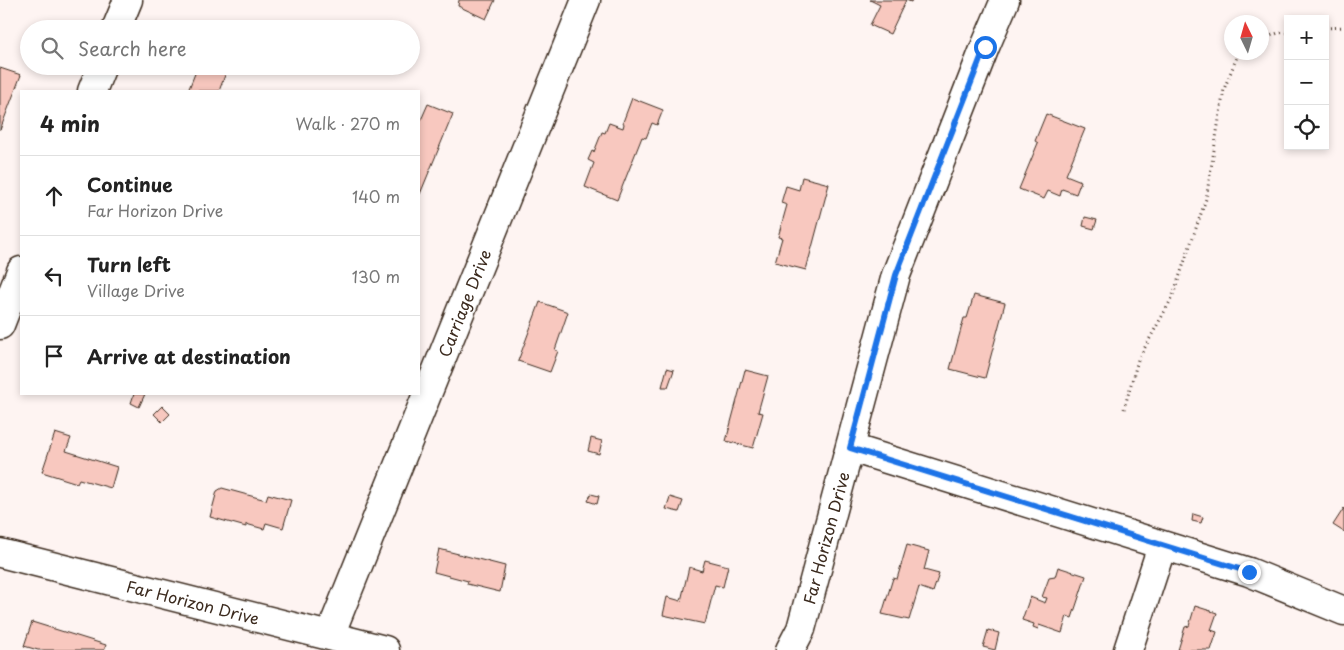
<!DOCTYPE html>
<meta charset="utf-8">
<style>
:root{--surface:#fff;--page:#f2f2f2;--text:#222;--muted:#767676;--line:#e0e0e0}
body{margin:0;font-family:"Playpen Sans",sans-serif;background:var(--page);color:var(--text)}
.controls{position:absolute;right:15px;top:15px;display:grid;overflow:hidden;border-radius:0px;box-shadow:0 2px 8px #0003}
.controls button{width:45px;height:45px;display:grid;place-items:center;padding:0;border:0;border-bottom:1px solid var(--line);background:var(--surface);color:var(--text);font:25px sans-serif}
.compass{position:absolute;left:1224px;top:15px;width:45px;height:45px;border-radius:50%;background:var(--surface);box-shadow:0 2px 8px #0003;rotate:355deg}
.stop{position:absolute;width:15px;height:15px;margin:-11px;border:4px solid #1a73e8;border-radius:50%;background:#fff}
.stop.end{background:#1a73e8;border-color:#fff;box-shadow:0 1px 5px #0008}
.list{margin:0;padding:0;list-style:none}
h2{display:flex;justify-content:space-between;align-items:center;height:65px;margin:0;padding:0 20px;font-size:21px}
h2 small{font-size:16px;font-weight:400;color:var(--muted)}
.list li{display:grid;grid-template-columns:32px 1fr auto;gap:15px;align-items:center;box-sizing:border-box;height:80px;padding:0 20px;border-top:1px solid var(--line)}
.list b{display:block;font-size:19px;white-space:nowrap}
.list p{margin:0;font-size:16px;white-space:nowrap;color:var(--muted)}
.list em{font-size:16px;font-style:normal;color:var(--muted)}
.icon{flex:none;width:28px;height:28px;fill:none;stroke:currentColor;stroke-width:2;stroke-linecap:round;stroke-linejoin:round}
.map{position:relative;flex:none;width:1344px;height:650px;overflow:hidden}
.search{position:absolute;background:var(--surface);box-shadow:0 2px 8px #0003;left:20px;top:20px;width:400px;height:55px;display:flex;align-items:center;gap:12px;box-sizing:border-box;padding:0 18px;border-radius:28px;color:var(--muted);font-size:19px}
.panel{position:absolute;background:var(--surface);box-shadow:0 2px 8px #0003;left:20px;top:90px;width:400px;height:305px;border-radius:0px}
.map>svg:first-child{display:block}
</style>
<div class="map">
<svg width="1344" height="650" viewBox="0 0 1344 650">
<rect width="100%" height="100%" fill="#fef4f2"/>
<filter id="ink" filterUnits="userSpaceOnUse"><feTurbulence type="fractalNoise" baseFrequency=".02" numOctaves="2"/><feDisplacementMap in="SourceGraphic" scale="10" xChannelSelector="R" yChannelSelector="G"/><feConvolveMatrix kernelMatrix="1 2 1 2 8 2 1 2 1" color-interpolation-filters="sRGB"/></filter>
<g filter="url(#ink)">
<!-- building -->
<g fill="#f8c8bf" stroke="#3b2a1e">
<polygon points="459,0 495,0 486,19 458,6"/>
<polygon points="870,0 912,0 911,2 906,0 890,34 870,25 880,5"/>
<polygon points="198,66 217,66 227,70 219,91 188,91"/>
<polygon points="0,68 21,75 0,130"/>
<polygon points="632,98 663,110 657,125 652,123 646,138 642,137 617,200 585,187 594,163 588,160 592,151 594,152 602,132 605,133 609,123 623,128 624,124 623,122"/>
<polygon points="428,104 453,114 420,194 419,119 421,120"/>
<polygon points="1046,114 1085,129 1066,175 1081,181 1076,194 1062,189 1060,196 1048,191 1044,199 1019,189 1038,143 1035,141"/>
<polygon points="802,177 829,184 806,270 775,262 782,238 778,237 787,205 781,203 786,186 799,190"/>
<polygon points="1085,217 1097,220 1094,229 1083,226"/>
<polygon points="974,295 1005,303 985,378 950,369 964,318 967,318"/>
<polygon points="540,302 568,312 555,350 558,351 550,372 518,361"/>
<polygon points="667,368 674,370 668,387 662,387"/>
<polygon points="745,370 768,376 758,412 763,413 753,448 726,441"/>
<polygon points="134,394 145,394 139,407 131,403"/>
<polygon points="162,406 170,414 162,422 154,414"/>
<polygon points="55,433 71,438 66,451 117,467 111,488 79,479 77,483 42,472"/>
<polygon points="591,438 602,441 599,454 588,451"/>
<polygon points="222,488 266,500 268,494 291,500 283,528 266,523 264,529 246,524 246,527 210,517 217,491"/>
<polygon points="591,494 599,496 597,504 588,501"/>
<polygon points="670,497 683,501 679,512 666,509"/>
<polygon points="1344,508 1344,532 1333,525"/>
<polygon points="1193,514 1203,517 1201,523 1192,521"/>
<polygon points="907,545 929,551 924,570 939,574 933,592 919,587 909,620 882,614 893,578 897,579"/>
<polygon points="439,549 505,566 500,592 467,584 468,581 434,572"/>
<polygon points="705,560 728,566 723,587 715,585 705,624 663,615 667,597 681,601 689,567 702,571"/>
<polygon points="1058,567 1086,576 1072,618 1067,616 1062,633 1039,625 1038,629 1033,627 1034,624 1022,620 1030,597 1045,603 1047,598 1042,597 1049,578 1055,577"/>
<polygon points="1195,606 1217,613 1211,630 1217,632 1211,650 1178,650 1185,627 1189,626"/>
<polygon points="32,622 106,645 104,650 38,650 24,646"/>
<polygon points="988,630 999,633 995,650 983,647"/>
</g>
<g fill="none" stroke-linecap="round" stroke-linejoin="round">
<!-- minor casing -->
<g stroke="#3b2a1e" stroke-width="31">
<g id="minor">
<polyline points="116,29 128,0"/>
<polyline points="92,91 102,66"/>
<polyline points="0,325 21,271"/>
<polyline points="851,448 1249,572 1344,611"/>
<path id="s1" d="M0,553L385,650"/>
<path id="s2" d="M330,635L586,0"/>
<path id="s3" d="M790,650L801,629L896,275L985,47L1005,0"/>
<polyline points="1128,650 1162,546"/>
</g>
</g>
<!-- path -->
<g stroke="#3b2a1e" stroke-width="3" stroke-dasharray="1 4" stroke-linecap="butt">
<polyline points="1325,28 1344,27"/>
<polyline points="1262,39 1278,33 1288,32"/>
<polyline points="1124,409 1138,360 1172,298 1206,199 1224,89 1239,52"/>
</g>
<!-- minor -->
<use href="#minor" stroke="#fff" stroke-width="28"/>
</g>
</g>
<g fill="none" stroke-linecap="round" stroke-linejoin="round" filter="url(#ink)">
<!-- route -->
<polyline stroke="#1a73e8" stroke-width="6" points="985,47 896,275 850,448 1249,572"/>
</g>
<g text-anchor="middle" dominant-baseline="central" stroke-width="4" stroke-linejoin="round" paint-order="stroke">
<!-- street labels -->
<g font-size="16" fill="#3b2a1e" stroke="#fff">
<text stroke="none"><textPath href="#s2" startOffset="358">Carriage Drive</textPath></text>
<text stroke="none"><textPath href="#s3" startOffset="118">Far Horizon Drive</textPath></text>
<text stroke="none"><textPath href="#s1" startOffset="199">Far Horizon Drive</textPath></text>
</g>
</g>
</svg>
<div class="controls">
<button>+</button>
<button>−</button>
<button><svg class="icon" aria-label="locate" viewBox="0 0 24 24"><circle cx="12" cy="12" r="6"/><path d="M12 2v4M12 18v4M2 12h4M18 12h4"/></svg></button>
</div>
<svg class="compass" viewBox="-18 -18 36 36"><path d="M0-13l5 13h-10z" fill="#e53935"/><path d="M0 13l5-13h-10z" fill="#767676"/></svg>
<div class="stop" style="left:985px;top:47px"></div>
<div class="stop end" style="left:1249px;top:572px"></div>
<div class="search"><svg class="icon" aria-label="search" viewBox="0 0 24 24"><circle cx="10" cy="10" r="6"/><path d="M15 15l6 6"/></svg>Search here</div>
<section class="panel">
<h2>4 min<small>Walk · 270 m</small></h2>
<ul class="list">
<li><svg class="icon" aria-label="ahead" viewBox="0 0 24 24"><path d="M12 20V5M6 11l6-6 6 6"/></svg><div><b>Continue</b><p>Far Horizon Drive</p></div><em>140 m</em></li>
<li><svg class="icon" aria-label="left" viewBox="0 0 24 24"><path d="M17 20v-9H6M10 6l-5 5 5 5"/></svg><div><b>Turn left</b><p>Village Drive</p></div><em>130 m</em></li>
<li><svg class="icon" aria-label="arrive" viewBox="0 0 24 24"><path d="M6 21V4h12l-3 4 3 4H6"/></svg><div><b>Arrive at destination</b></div></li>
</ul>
</section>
</div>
